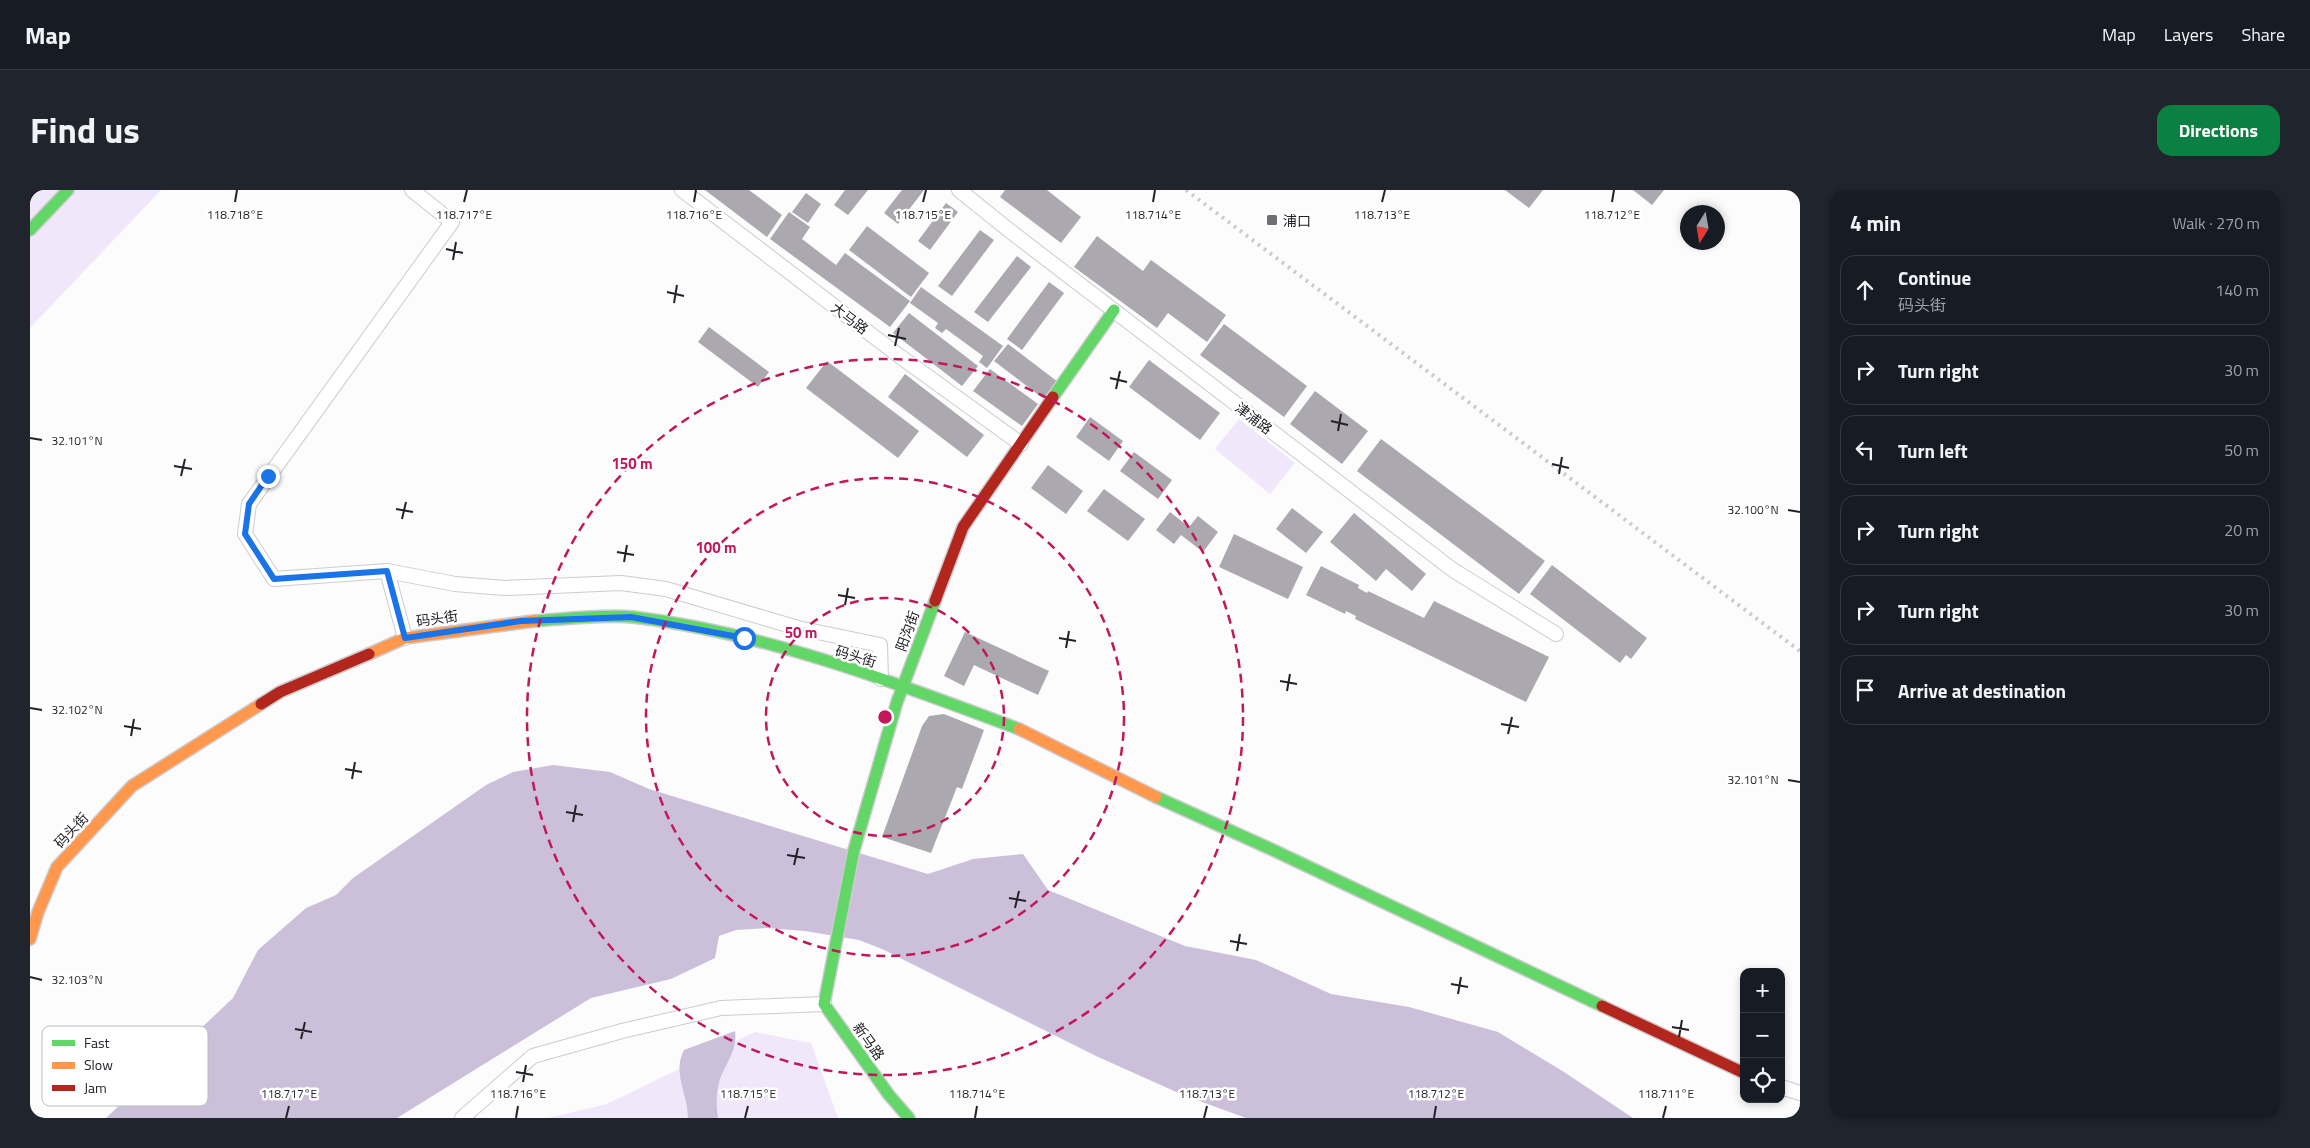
<!DOCTYPE html>
<meta charset="utf-8">
<style>
:root{--surface:#171b24;--page:#20242c;--text:#f1f3f6;--muted:#9ea1a6;--line:#363941;--accent:#0b8043}
body{margin:0;font-family:"Titillium Web","Noto Sans SC",sans-serif;background:var(--page);color:var(--text)}
.controls{position:absolute;right:15px;bottom:15px;display:grid;overflow:hidden;border-radius:10px;box-shadow:0 2px 8px #0003}
.controls button{width:45px;height:45px;display:grid;place-items:center;padding:0;border:0;border-bottom:1px solid var(--line);background:var(--surface);color:var(--text);font:25px sans-serif}
.compass{position:absolute;left:1650px;top:15px;width:45px;height:45px;border-radius:50%;background:var(--surface);box-shadow:0 2px 8px #0003;rotate:191deg}
.stop{position:absolute;width:15px;height:15px;margin:-11px;border:4px solid #1a73e8;border-radius:50%;background:#fff}
.stop.end{background:#1a73e8;border-color:#fff;box-shadow:0 1px 5px #0008}
.list{margin:0;padding:0;list-style:none}
h2{display:flex;justify-content:space-between;align-items:center;height:65px;margin:0;padding:0 20px;font-size:21px}
h2 small{font-size:16px;font-weight:400;color:var(--muted)}
.list li{display:grid;grid-template-columns:32px 1fr auto;gap:15px;align-items:center;box-sizing:border-box;height:70px;margin:0 10px 10px;padding:0 10px;border:1px solid var(--line);border-radius:15px}
.list b{display:block;font-size:19px;white-space:nowrap}
.list p{margin:0;font-size:16px;white-space:nowrap;color:var(--muted)}
.list em{font-size:16px;font-style:normal;color:var(--muted)}
.icon{flex:none;width:28px;height:28px;fill:none;stroke:currentColor;stroke-width:2;stroke-linecap:round;stroke-linejoin:round}
.map{position:relative;flex:none;width:1770px;height:928px;overflow:hidden;border-radius:15px}
header{display:flex;align-items:center;gap:30px;box-sizing:border-box;height:70px;padding:0 25px;background:var(--surface);border-bottom:1px solid var(--line)}
header strong{font-size:24px}
nav{display:flex;gap:28px;margin-inline-start:auto;font-size:18px}
.intro{display:flex;align-items:center;justify-content:space-between;box-sizing:border-box;height:120px;padding:0 30px}
h1{margin:0;font-size:35px}
.button{padding:12px 22px;border-radius:15px;background:var(--accent);color:#fff;font-size:18px;font-weight:700}
main{display:flex;gap:30px;padding:0 30px}
aside{flex:1;background:var(--surface);border-radius:15px;box-shadow:0 2px 8px #0003}
.map>svg:first-child{display:block}
</style>
<header>
<strong>Map</strong>
<nav><a>Map</a><a>Layers</a><a>Share</a></nav>
</header>
<div class="intro"><h1>Find us</h1><a class="button">Directions</a></div>
<main>
<div class="map">
<svg width="1770" height="928" viewBox="0 0 1770 928">
<rect width="100%" height="100%" fill="#fcfcfc"/>
<!-- green -->
<g fill="#f0e7fa">
<polygon points="0,0 131,0 0,138"/>
<polygon points="1209,229 1265,273 1240,304 1185,259"/>
<polygon points="725,842 781,853 808,928 518,928 577,914"/>
</g>
<!-- water -->
<g fill="#ccbfda">
<polygon points="523,575 580,582 619,599 898,684 943,669 993,664 1018,700 1155,756 1226,770 1301,804 1379,817 1468,842 1534,882 1603,928 1216,928 1153,905 1066,866 852,759 829,750 775,741 737,738 706,740 689,746 685,768 641,789 561,808 367,928 76,928 203,808 228,760 276,718 306,705 323,688 456,595 483,582"/>
<path d="M705,841C708,859 696,873 690,889C686,902 686,915 688,928H658C658,904 642,882 654,860Z"/>
</g>
<!-- building -->
<g fill="#aca8af">
<polygon points="675,0 719,0 752,25 737,47"/>
<polygon points="815,0 838,0 818,25 804,15"/>
<polygon points="872,0 894,0 868,34 854,23"/>
<polygon points="975,0 1017,0 1051,27 1031,53 970,7"/>
<polygon points="1475,0 1513,0 1499,18"/>
<polygon points="1603,0 1634,0 1622,15"/>
<polygon points="776,3 791,14 778,33 762,22"/>
<polygon points="916,13 928,22 900,60 888,51"/>
<polygon points="759,22 780,37 772,49 806,75 815,63 880,111 860,137 740,49"/>
<polygon points="837,36 899,83 881,107 819,60"/>
<polygon points="950,40 964,50 922,106 908,96"/>
<polygon points="1067,46 1113,81 1121,70 1196,125 1177,152 1138,123 1127,138 1044,77"/>
<polygon points="987,66 1001,77 958,132 944,122"/>
<polygon points="1019,92 1034,103 992,160 977,149"/>
<polygon points="891,97 973,156 957,178 949,172 953,166 916,139 912,143 905,138 908,133 880,113"/>
<polygon points="879,123 948,176 932,196 863,143"/>
<polygon points="1194,134 1277,196 1254,227 1170,165"/>
<polygon points="679,137 739,182 728,197 668,152"/>
<polygon points="978,154 1028,192 1015,210 964,171"/>
<polygon points="1119,170 1190,223 1170,250 1099,197"/>
<polygon points="797,171 889,241 868,268 776,198"/>
<polygon points="960,179 1008,214 992,236 943,201"/>
<polygon points="875,184 954,245 937,267 858,207"/>
<polygon points="1285,201 1338,241 1312,274 1260,234"/>
<polygon points="1060,227 1093,251 1079,271 1046,247"/>
<polygon points="1351,249 1515,371 1489,404 1327,281"/>
<polygon points="1104,262 1142,290 1128,309 1090,281"/>
<polygon points="1018,275 1053,301 1036,324 1001,298"/>
<polygon points="1074,299 1115,329 1098,351 1057,321"/>
<polygon points="1262,318 1293,342 1276,363 1246,339"/>
<polygon points="1140,322 1159,337 1168,326 1188,342 1173,362 1151,345 1144,354 1126,340"/>
<polygon points="1324,323 1396,384 1382,401 1356,379 1346,391 1300,352"/>
<polygon points="1204,344 1273,377 1258,409 1189,377"/>
<polygon points="1522,375 1617,448 1601,469 1596,465 1590,473 1500,404"/>
<polygon points="1291,376 1329,395 1328,398 1337,403 1338,401 1394,428 1404,411 1519,467 1496,512 1325,429 1326,426 1316,421 1315,424 1276,405"/>
<polygon points="935,442 1019,481 1008,505 944,475 934,496 914,486"/>
<polygon points="914,524 954,540 932,599 927,597 901,663 852,647 892,536 899,526"/>
</g>
<g fill="none" stroke-linecap="round" stroke-linejoin="round">
<!-- street casing -->
<g stroke="#cdcbcf" stroke-width="16">
<g id="street">
<polyline points="652,0 868,165 991,254"/>
<polyline points="929,0 980,41 1423,380 1526,444"/>
<polyline points="357,381 425,394 475,398 591,393 636,399 768,438 850,455 851,489"/>
<polyline points="375,448 357,381 244,389 215,344 219,314 422,32 382,0"/>
<polyline points="1751,897 1770,903"/>
<polyline points="432,928 503,866 592,841 691,818 794,814"/>
</g>
</g>
<!-- fast casing -->
<g stroke="#cdcbcf" stroke-width="14">
<g id="fast">
<polyline points="0,40 38,0"/>
<polyline points="1023,207 1084,120"/>
<path d="M504,431C533,429 575,424 603,427C736,443 864,492 989,539"/>
<polyline points="1126,607 1243,660 1572,816"/>
<polyline points="879,928 859,905 794,814 824,660 867,512 905,411"/>
</g>
</g>
<!-- slow casing -->
<g stroke="#cdcbcf" stroke-width="14">
<g id="slow">
<polyline points="339,464 375,448 504,431"/>
<polyline points="989,539 1126,607"/>
<polyline points="0,749 8,722 27,677 102,596 231,514"/>
</g>
</g>
<!-- jam casing -->
<g stroke="#cdcbcf" stroke-width="14">
<g id="jam">
<polyline points="905,411 933,337 1023,207"/>
<polyline points="231,514 250,502 339,464"/>
<polyline points="1572,816 1714,883"/>
</g>
</g>
<!-- street -->
<use href="#street" stroke="#fff" stroke-width="14"/>
<!-- fast -->
<use href="#fast" stroke="#63d668" stroke-width="11"/>
<!-- slow -->
<use href="#slow" stroke="#ff974d" stroke-width="11"/>
<!-- jam -->
<use href="#jam" stroke="#b3261e" stroke-width="11"/>
<!-- rail -->
<polyline stroke="#cacaca" stroke-width="4" stroke-dasharray="2.5 5" stroke-linecap="butt" points="1156,0 1770,461"/>
</g>
<g fill="none" stroke-linecap="round" stroke-linejoin="round">
<!-- route -->
<polyline stroke="#1a73e8" stroke-width="6" points="238,286 219,314 215,344 244,389 357,381 375,448 491,431 601,427 714,448"/>
</g>
<!-- ticks -->
<path fill="none" stroke="#252129" stroke-width="2" d="M205,12L207,0M434,12L437,0M664,12L666,0M893,12L896,0M1123,12L1125,0M1352,12L1355,0M1582,12L1584,0M416,59L433,63M423,70L426,52M637,102L654,106M644,113L647,95M858,145L876,149M865,156L869,138M1080,188L1097,192M1086,199L1090,181M1301,231L1318,235M1308,241L1311,224M0,248L12,250M1522,274L1539,278M144,276L162,279M1529,284L1532,267M151,286L155,269M366,319L383,322M1758,320L1770,322M372,329L376,312M587,362L604,365M594,372L597,355M808,405L825,408M815,415L818,398M1029,448L1046,451M1036,458L1039,441M1250,491L1267,494M1257,501L1260,484M0,518L12,520M1471,534L1489,537M94,536L111,539M1478,544L1482,527M101,546L104,529M315,579L332,582M322,589L325,572M1758,590L1770,592M536,622L553,625M543,632L546,615M757,665L775,668M764,675L768,658M979,708L996,711M985,718L989,701M1200,751L1217,754M1207,761L1210,744M0,787L12,790M1421,794L1438,797M1428,804L1431,787M1642,837L1659,840M265,839L282,842M1649,847L1652,830M271,849L275,832M486,882L503,885M493,892L496,875M256,928L259,916M486,928L488,916M715,928L718,916M945,928L947,916M1174,928L1177,916M1404,928L1406,916M1633,928L1636,916"/>
<!-- distance rings -->
<g fill="none" stroke="#c2185b" stroke-width="2.5" stroke-dasharray="9 6">
<circle cx="855" cy="527" r="119"/>
<circle cx="855" cy="527" r="239"/>
<circle cx="855" cy="527" r="358"/>
</g>
<!-- markers -->
<rect fill="#706e73" stroke="#fff" stroke-width="2" x="1236" y="24" width="12" height="12" rx="2.5"/>
<g text-anchor="middle" dominant-baseline="central" stroke-width="5" stroke-linejoin="round" paint-order="stroke">
<!-- poi labels -->
<g font-size="14" fill="#252129" stroke="#fff" text-anchor="start">
<text x="1253" y="30">浦口</text>
</g>
<!-- street labels -->
<g font-size="14" fill="#252129" stroke="#fff">
<text transform="translate(820 128) rotate(37)">大马路</text>
<text transform="translate(1224 228) rotate(37)">津浦路</text>
<text transform="translate(407 428) rotate(-8)">码头街</text>
<text transform="translate(877 441) rotate(-70)">阳沟街</text>
<text transform="translate(826 466) rotate(17)">码头街</text>
<text transform="translate(41 640) rotate(-47)">码头街</text>
<text transform="translate(839 851) rotate(54)">新马路</text>
</g>
</g>
<!-- legend -->
<rect x="12" y="836" width="166" height="80" rx="8" fill="#fff" stroke="#bebcbf" stroke-width="1"/>
<rect x="22" y="850" width="23" height="6" fill="#63d668"/>
<rect x="22" y="872" width="23" height="7" fill="#ff974d"/>
<rect x="22" y="895" width="23" height="6" fill="#b3261e"/>
<g font-size="14" fill="#252129">
<text x="54" y="858">Fast</text>
<text x="54" y="880">Slow</text>
<text x="54" y="903">Jam</text>
</g>
<g font-size="12" text-anchor="middle" fill="#252129" stroke="#fff" stroke-width="5" stroke-linejoin="round" paint-order="stroke">
<text x="205" y="29">118.718°E</text>
<text x="434" y="29">118.717°E</text>
<text x="664" y="29">118.716°E</text>
<text x="893" y="29">118.715°E</text>
<text x="1123" y="29">118.714°E</text>
<text x="1352" y="29">118.713°E</text>
<text x="1582" y="29">118.712°E</text>
<text x="47" y="255">32.101°N</text>
<text x="1723" y="324">32.100°N</text>
<text x="47" y="524">32.102°N</text>
<text x="1723" y="594">32.101°N</text>
<text x="47" y="794">32.103°N</text>
<text x="259" y="908">118.717°E</text>
<text x="488" y="908">118.716°E</text>
<text x="718" y="908">118.715°E</text>
<text x="947" y="908">118.714°E</text>
<text x="1177" y="908">118.713°E</text>
<text x="1406" y="908">118.712°E</text>
<text x="1636" y="908">118.711°E</text>
</g>
<circle cx="855" cy="527" r="8" fill="#c2185b" stroke="#fff" stroke-width="2.5"/>
<g font-size="15" text-anchor="middle" font-weight="bold" fill="#c2185b" stroke="#fff" stroke-width="5" stroke-linejoin="round" paint-order="stroke">
<text x="602" y="279">150 m</text>
<text x="686" y="363">100 m</text>
<text x="771" y="448">50 m</text>
</g>
</svg>
<div class="controls">
<button>+</button>
<button>−</button>
<button><svg class="icon" aria-label="locate" viewBox="0 0 24 24"><circle cx="12" cy="12" r="6"/><path d="M12 2v4M12 18v4M2 12h4M18 12h4"/></svg></button>
</div>
<svg class="compass" viewBox="-18 -18 36 36"><path d="M0-13l5 13h-10z" fill="#e53935"/><path d="M0 13l5-13h-10z" fill="#9ea1a6"/></svg>
<div class="stop" style="left:714px;top:448px"></div>
<div class="stop end" style="left:238px;top:286px"></div>
</div>
<aside>
<h2>4 min<small>Walk · 270 m</small></h2>
<ul class="list">
<li><svg class="icon" aria-label="ahead" viewBox="0 0 24 24"><path d="M12 20V5M6 11l6-6 6 6"/></svg><div><b>Continue</b><p>码头街</p></div><em>140 m</em></li>
<li><svg class="icon" aria-label="right" viewBox="0 0 24 24"><path d="M7 20v-9h11M14 6l5 5-5 5"/></svg><div><b>Turn right</b></div><em>30 m</em></li>
<li><svg class="icon" aria-label="left" viewBox="0 0 24 24"><path d="M17 20v-9H6M10 6l-5 5 5 5"/></svg><div><b>Turn left</b></div><em>50 m</em></li>
<li><svg class="icon" aria-label="right" viewBox="0 0 24 24"><path d="M7 20v-9h11M14 6l5 5-5 5"/></svg><div><b>Turn right</b></div><em>20 m</em></li>
<li><svg class="icon" aria-label="right" viewBox="0 0 24 24"><path d="M7 20v-9h11M14 6l5 5-5 5"/></svg><div><b>Turn right</b></div><em>30 m</em></li>
<li><svg class="icon" aria-label="arrive" viewBox="0 0 24 24"><path d="M6 21V4h12l-3 4 3 4H6"/></svg><div><b>Arrive at destination</b></div></li>
</ul>
</aside>
</main>
